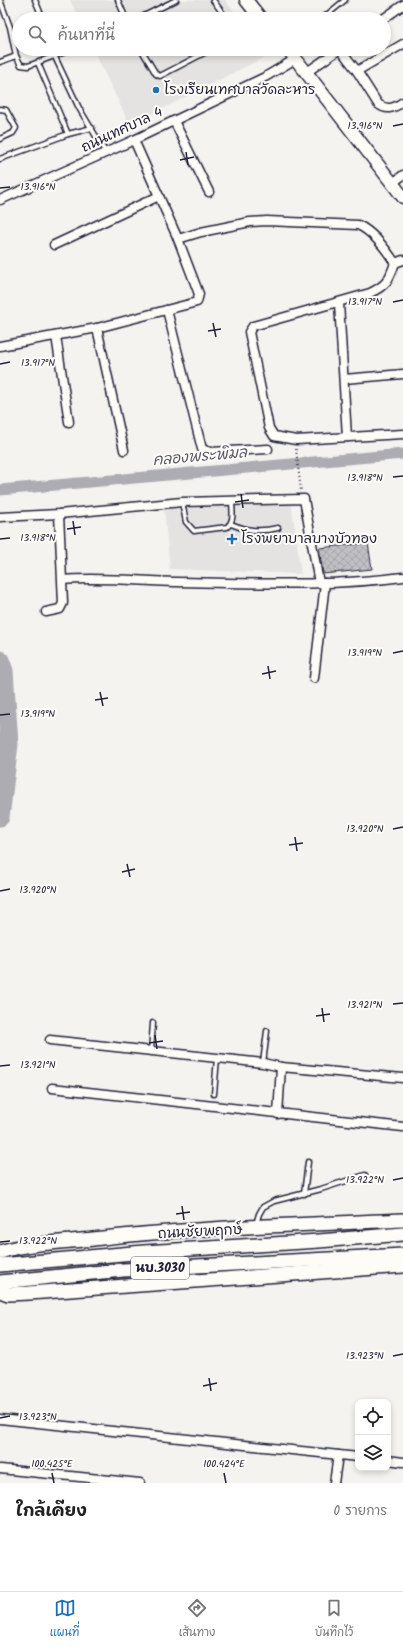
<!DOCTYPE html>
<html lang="th">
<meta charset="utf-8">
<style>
:root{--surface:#fff;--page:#f2f2f2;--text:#222;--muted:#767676;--line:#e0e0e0;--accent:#1f6fb2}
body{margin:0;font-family:Kalam,"Playpen Sans Thai",sans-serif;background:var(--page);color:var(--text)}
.controls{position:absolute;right:12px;bottom:12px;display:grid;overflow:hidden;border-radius:8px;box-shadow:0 2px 6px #0003}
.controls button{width:36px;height:36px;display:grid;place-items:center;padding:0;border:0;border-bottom:1px solid var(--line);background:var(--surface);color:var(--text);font:20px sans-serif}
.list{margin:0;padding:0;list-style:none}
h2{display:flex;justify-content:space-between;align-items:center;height:52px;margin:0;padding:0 16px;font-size:17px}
h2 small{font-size:13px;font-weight:400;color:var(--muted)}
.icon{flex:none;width:22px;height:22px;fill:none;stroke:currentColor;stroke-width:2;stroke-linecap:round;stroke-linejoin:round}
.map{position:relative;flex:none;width:403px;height:1483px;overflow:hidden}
.search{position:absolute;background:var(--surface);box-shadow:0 2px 6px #0003;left:12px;right:12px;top:12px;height:44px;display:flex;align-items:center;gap:10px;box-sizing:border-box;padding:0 14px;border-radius:22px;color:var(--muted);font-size:15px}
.sheet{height:108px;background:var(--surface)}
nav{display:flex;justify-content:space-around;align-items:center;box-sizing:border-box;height:56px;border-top:1px solid var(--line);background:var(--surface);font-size:11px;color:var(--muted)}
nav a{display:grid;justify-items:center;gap:2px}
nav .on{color:var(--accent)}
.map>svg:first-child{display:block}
</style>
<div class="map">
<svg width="403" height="1483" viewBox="0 0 403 1483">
<defs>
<pattern id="building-cross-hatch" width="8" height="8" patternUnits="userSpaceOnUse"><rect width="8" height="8" fill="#c0bfc2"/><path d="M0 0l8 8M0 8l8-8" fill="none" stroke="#a5a4a8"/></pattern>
</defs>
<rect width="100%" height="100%" fill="#f4f3ef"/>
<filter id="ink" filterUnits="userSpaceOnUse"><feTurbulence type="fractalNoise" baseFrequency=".025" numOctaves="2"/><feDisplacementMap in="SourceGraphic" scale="8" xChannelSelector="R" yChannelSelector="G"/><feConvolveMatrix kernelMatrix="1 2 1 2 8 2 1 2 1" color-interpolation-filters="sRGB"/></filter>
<g filter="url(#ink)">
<!-- built -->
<g fill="#e4e3e2">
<polygon points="70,0 225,0 240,19 79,19"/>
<polygon points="93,49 264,49 269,55 130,125"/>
<polygon points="291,501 301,574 170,569 164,509"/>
</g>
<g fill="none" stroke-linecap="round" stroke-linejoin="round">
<!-- canal -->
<polyline stroke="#acacb2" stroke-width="11" points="0,490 403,454"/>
<!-- river -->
<polyline stroke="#acacb2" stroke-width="19" points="0,660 4,671 9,744 0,817"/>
</g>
<!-- building -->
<polygon fill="url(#building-cross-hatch)" stroke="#22223b" points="368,543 372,569 323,574 319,548"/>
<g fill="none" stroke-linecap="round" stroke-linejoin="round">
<!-- lane casing -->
<g stroke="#22223b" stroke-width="7">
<g id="lane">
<polyline points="0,0 10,27 16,56"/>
<polyline points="35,0 43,19"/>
<polyline points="118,0 126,19"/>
<polyline points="213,0 227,19"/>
<polyline points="138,19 176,0"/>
<polyline points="322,19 345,0"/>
<polyline points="55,49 55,57 79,108 106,153"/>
<polyline points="141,49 156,74 160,76 212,49"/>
<polyline points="0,62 16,56 21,65 28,66 73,49"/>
<polyline points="38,63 68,134"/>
<polyline points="0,109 6,110 16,128 13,133 0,139"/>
<polyline points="0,159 68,134 92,128"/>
<path d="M182,502L186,522L194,531L227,527C235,521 232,510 232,501"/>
<path d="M231,524C248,531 260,532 278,528"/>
<polyline points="151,1051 153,1023"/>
<polyline points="263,1063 267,1031"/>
<polyline points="214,1094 217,1058"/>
<polyline points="304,1194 308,1162"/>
<polyline points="256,1224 259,1214 263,1207 274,1201 321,1189 365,1175"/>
</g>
</g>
<!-- street casing -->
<g stroke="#22223b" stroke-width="11">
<g id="street">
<polyline points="383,19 403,5"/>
<path d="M340,49L357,71L378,104C387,111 394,108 403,102"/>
<polyline points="357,71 403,44"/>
<polyline points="307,72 340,49"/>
<polyline points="174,121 209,192"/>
<polyline points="393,183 403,175"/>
<polyline points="0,200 134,140 265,77 297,58"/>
<path d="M178,239L201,232L250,222L267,221L358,225C373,232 386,249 395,263"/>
<polyline points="54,245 159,196"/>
<path d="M403,260L395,263C389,280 387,285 370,293L253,326L249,332L269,428L274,436L296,440L403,434"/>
<polyline points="339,303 347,437"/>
<polyline points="167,310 202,449 210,452 268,449"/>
<polyline points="97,328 124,450"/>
<polyline points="56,336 69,422"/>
<polyline points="0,346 97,328 197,302 199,294 178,239 134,140"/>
<polyline points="344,379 403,374"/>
<polyline points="0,517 59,514 182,502 304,499 319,583"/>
<path d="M63,580C100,577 138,581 175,582C251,583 328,587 403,577"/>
<polyline points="46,612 60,609 63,603 59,514"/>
<polyline points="314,678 325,583"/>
<polyline points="50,1040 263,1063 281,1067 403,1078"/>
<polyline points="52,1088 403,1127"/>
<polyline points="278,1114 281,1067"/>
<polyline points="0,1419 358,1457"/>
<polyline points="388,1460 403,1462"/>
<polyline points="0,1469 140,1483"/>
<polyline points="334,1483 338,1455"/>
</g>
</g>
<!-- secondary casing -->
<g stroke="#22223b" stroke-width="15">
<g id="secondary">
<polyline points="246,0 261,19"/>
<polyline points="288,49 403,197"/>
</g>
</g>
<!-- primary casing -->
<g stroke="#22223b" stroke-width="16">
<g id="primary">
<path d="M0,1252C27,1243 65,1242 93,1239C196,1227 300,1225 403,1220"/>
<polyline points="0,1265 144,1252 319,1241 403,1234"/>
<polyline points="0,1282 123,1270 403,1255"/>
<polyline points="0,1291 8,1294 29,1293 403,1266"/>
</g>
</g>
<!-- path -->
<polyline stroke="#22223b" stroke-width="2" stroke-dasharray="1 3" stroke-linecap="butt" points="296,449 301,491"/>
<!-- lane -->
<use href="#lane" stroke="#fdfcf7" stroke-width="4"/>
<!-- street -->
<use href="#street" stroke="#fdfcf7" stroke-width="8"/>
<!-- secondary -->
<use href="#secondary" stroke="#fdfcf7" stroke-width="12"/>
<!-- primary -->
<use href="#primary" stroke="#fdfcf7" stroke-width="13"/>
</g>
</g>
<!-- ticks -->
<path fill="none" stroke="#22223b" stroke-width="1.5" d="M393,126L403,124M186,152L188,165M180,160L194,157M0,188L10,187M393,302L403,300M213,323L216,337M208,331L221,329M0,364L10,362M393,477L403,476M241,494L243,508M235,502L249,500M73,521L75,535M67,529L81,527M0,539L10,538M393,653L403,651M268,666L270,679M262,674L276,671M100,692L103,706M95,700L108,698M0,715L10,714M393,829L403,827M295,837L297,851M289,845L303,843M127,864L130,877M122,872L135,869M0,891L10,889M393,1004L403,1003M322,1008L324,1022M316,1016L330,1014M155,1035L157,1049M149,1043L163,1041M0,1066L10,1065M393,1180L403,1178M182,1206L184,1220M176,1214L190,1212M0,1242L10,1241M393,1356L403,1354M209,1378L211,1391M203,1386L217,1383M0,1418L10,1416M52,1473L54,1483M224,1473L226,1483"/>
<!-- markers -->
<g fill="#1f6fb2" stroke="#fdfcf7" stroke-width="1.5">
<circle cx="156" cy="90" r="4"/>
<path d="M230 533h4v4h4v4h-4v4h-4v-4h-4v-4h4z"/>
</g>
<g text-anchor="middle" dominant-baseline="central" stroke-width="4" stroke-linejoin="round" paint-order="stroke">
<!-- shield labels -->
<rect fill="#fdfcf7" stroke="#646373" stroke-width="1" x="131" y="1257" width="58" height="22" rx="3"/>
<g font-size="13" font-weight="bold" fill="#22223b">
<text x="160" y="1268">นบ.3030</text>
</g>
<!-- poi labels -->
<g font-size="14" fill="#22223b" stroke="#fdfcf7" text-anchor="start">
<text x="164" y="90">โรงเรียนเทศบาลวัดละหาร</text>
<text x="241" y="539">โรงพยาบาลบางบัวทอง</text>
</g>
<!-- street labels -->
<g font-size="14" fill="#22223b" stroke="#fdfcf7">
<text transform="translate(122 130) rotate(-25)">ถนนเทศบาล 4</text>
<text transform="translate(200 1232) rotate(-3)">ถนนชัยพฤกษ์</text>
</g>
<!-- water labels -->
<g font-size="15" font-style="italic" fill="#59596b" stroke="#fdfcf7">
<text transform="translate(200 457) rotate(-5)">คลองพระพิมล</text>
</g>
</g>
<g font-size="10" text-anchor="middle" fill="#22223b" stroke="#fdfcf7" stroke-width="4" stroke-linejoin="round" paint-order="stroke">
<text x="365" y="129">13.916°N</text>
<text x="38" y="190">13.916°N</text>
<text x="365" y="305">13.917°N</text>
<text x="38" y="366">13.917°N</text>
<text x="365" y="481">13.918°N</text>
<text x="38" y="541">13.918°N</text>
<text x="365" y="656">13.919°N</text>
<text x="38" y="717">13.919°N</text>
<text x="365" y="832">13.920°N</text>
<text x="38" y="893">13.920°N</text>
<text x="365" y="1008">13.921°N</text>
<text x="38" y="1068">13.921°N</text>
<text x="365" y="1183">13.922°N</text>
<text x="38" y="1244">13.922°N</text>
<text x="365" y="1359">13.923°N</text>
<text x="38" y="1420">13.923°N</text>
<text x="52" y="1467">100.425°E</text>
<text x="224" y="1467">100.424°E</text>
</g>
</svg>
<div class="controls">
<button><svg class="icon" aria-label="locate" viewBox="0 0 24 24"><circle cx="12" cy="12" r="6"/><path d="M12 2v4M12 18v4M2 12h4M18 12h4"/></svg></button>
<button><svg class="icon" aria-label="layers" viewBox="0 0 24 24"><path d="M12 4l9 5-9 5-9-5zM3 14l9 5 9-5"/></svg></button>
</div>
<div class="search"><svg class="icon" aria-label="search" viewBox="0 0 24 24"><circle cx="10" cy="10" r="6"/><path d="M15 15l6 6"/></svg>ค้นหาที่นี่</div>
</div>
<section class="sheet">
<h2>ใกล้เคียง<small>0 รายการ</small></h2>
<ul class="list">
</ul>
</section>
<nav>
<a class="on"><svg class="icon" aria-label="map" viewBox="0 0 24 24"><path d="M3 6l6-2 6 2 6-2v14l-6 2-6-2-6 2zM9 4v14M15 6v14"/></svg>แผนที่</a>
<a><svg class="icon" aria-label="directions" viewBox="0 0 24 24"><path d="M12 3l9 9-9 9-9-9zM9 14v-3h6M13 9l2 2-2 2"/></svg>เส้นทาง</a>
<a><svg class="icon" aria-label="saved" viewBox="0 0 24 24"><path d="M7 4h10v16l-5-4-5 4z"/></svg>บันทึกไว้</a>
</nav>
